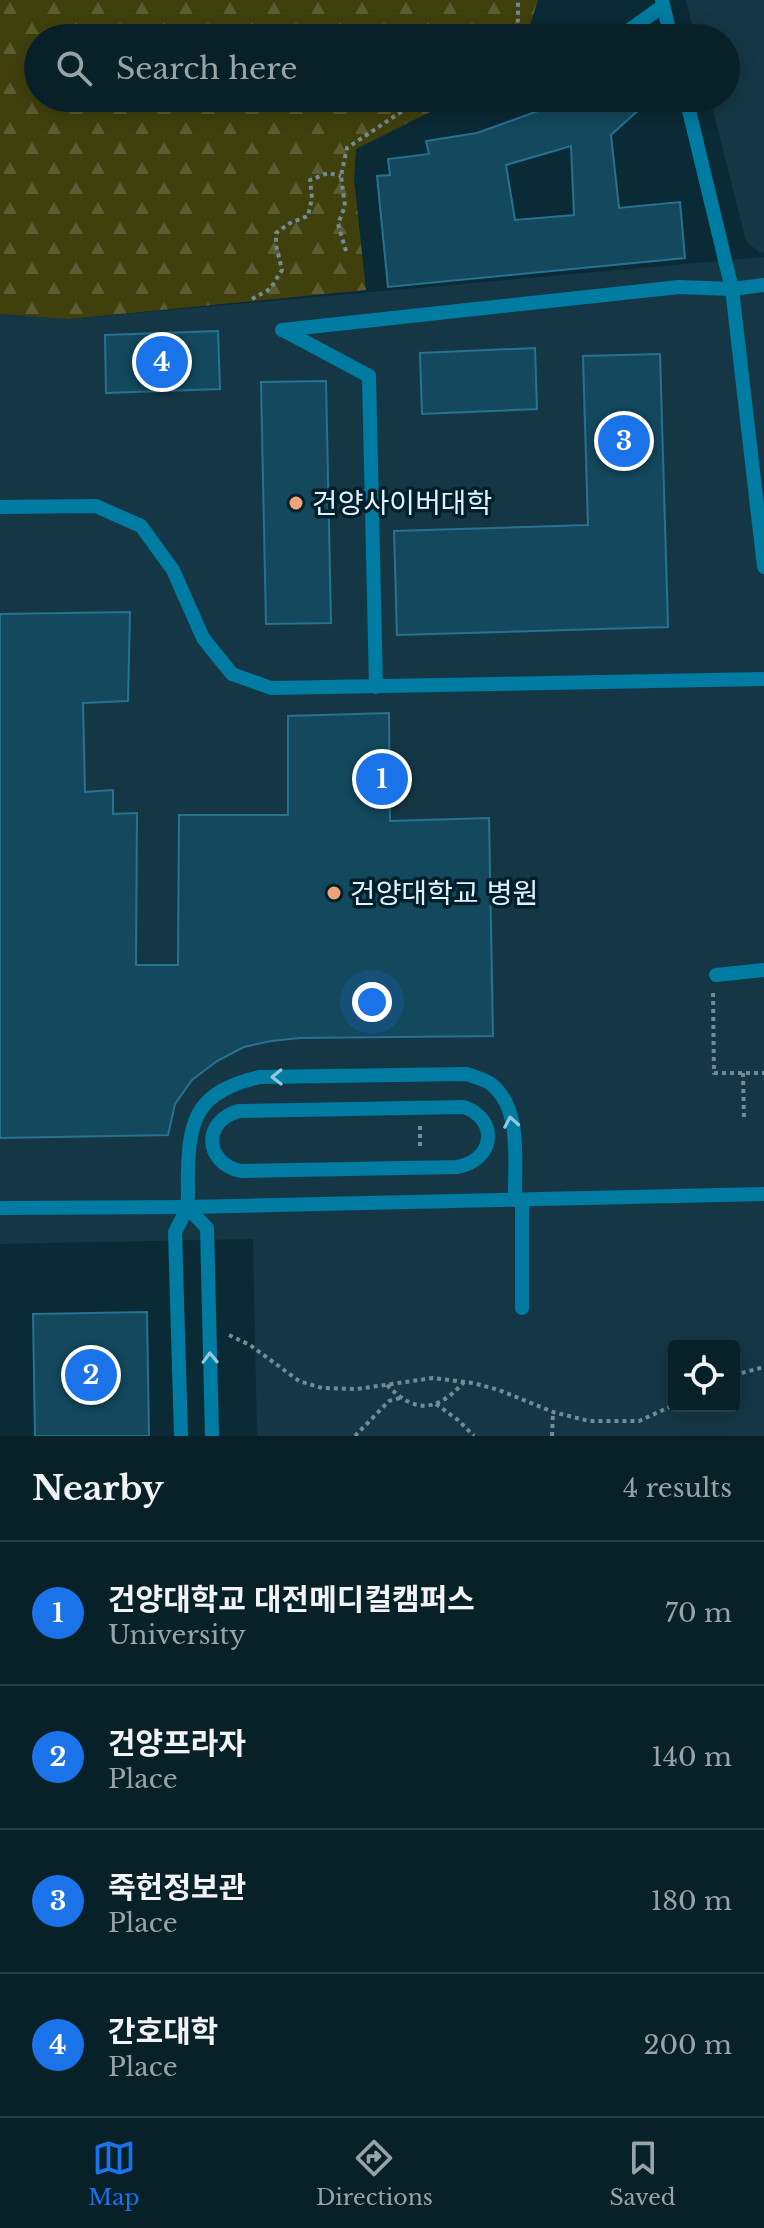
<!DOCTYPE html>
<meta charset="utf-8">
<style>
:root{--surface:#082028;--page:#112830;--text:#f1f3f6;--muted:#98a3a8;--line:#293e45;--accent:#1a73e8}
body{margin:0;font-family:"Libre Baskerville","Noto Sans KR",serif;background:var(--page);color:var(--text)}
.controls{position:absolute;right:24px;bottom:24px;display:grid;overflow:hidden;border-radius:8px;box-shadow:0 4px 20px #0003}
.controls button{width:72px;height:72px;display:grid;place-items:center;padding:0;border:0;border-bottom:2px solid var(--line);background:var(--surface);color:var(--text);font:40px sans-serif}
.you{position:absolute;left:372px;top:1002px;width:28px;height:28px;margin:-20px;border:6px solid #fff;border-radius:50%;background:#1a73e8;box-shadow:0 0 0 12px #1a73e833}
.badge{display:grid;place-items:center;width:52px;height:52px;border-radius:50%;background:var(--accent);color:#fff;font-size:26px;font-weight:700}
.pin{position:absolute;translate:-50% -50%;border:4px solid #fff;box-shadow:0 2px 8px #0006}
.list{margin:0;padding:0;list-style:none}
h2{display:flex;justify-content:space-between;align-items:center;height:104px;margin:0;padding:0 32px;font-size:34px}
h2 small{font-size:26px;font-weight:400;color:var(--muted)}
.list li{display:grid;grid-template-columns:52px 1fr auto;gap:24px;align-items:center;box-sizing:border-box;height:144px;padding:0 32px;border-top:2px solid var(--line)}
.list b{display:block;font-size:30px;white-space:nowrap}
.list p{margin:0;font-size:26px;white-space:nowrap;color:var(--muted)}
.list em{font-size:26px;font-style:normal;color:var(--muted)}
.icon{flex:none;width:44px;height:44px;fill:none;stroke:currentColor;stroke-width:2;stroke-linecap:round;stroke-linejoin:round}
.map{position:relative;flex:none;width:764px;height:1436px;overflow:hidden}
.search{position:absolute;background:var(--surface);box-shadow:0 4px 20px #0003;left:24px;right:24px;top:24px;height:88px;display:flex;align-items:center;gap:20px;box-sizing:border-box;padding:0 28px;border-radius:44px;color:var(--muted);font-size:30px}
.sheet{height:680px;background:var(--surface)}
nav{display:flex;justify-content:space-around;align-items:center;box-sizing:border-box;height:112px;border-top:2px solid var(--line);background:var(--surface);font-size:22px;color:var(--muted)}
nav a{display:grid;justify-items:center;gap:4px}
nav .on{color:var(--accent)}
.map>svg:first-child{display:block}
</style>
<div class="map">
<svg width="764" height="1436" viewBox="0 0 764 1436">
<defs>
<pattern id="forest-firs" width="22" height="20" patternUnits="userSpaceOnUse" patternTransform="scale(2)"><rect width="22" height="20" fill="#40400d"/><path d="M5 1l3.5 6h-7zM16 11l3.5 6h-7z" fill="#5b5c31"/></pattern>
</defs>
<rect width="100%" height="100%" fill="#0a2a36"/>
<!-- built -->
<g fill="#153745" fill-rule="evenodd">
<polygon points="686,0 764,0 764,252 760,253 746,241 710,98 726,98 726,38 695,38"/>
<path d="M764,257V1436H257L253,1239L0,1244V314L68,319ZM674,1346H734V1406H674Z"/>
</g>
<!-- forest -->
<polygon fill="url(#forest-firs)" points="0,0 538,0 526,38 38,38 38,98 458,98 356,149 354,179 366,290 68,319 0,314"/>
<!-- building -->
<g fill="#13485d" stroke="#277291" stroke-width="2" fill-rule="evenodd">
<path d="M574,98H652L611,135L619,208L680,202L685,258L388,287L377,176L390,175L388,159L429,154L426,141L477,133ZM571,146L574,215L515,220L506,165Z"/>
<polygon points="218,331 220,389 106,393 105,335"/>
<polygon points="535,348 537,409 422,414 420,353"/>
<polygon points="660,354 668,627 397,635 394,531 588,525 583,356"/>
<polygon points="326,381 331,623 266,624 261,382"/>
<polygon points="130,612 128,701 83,703 85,792 113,790 113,814 137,813 136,965 178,965 179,815 288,815 288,716 389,713 390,821 489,818 493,1036 300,1038 271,1041 244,1047 217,1061 192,1080 175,1104 168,1135 0,1138 0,614"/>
<polygon points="147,1312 149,1436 35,1436 33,1314"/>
</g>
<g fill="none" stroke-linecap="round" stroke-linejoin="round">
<!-- path -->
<g stroke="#728b95" stroke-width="4" stroke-dasharray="4 4" stroke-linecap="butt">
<polyline points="513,38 518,20 518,0"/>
<polyline points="346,251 338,224 345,206 341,176 347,148 410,106 431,98"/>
<polyline points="252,299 270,289 282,270 276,245 276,233 290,223 308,216 312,198 310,180 328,173 341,176"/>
<polyline points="713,993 714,1073 764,1073"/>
<polyline points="743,1073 744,1120"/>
<polyline points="420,1126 420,1150"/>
<polyline points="229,1335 250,1345 299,1381 322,1388 357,1389 433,1378 473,1383 499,1390 553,1412 589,1421 639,1421 674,1405"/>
<polyline points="734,1375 764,1367"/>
<path d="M387,1385C415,1414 437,1412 464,1382"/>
<polyline points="436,1404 458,1420 474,1436"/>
<polyline points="355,1436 389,1401 400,1398"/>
<polyline points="552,1436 553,1412"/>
</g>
<!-- service -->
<g stroke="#007ba2" stroke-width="14">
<polyline points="662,0 671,38"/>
<polyline points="618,38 663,6"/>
<polyline points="686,98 732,289 764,567"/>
<polyline points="282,330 679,287 732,289 764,285"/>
<polyline points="283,330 369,376 376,687"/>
<polyline points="0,507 96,506 141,526 173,570 203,638 232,674 271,688 764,679"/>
<polyline points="716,975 764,970"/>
<path d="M464,1107C500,1120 494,1161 457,1167L241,1171C204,1163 202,1121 239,1111Z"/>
<polyline points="522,1200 522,1308"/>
<polyline points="187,1207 207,1228 212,1436"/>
<polyline points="0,1208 187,1207 764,1194"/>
<path d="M181,1436L175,1232C179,1225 183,1217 186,1209C190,1198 187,1183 188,1172C189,1114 200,1092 259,1077L467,1074C474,1077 485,1079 491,1084C523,1109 514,1164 515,1200"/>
</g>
</g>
<!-- one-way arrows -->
<defs><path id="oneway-chevron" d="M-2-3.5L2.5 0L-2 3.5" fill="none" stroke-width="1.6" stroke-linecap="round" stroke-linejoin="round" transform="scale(2)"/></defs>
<g stroke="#92c8db">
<use href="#oneway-chevron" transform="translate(277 1077) rotate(179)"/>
<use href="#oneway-chevron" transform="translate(511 1122) rotate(-100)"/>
<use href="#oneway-chevron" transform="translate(210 1358) rotate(-91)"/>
</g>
<!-- markers -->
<g fill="#f0a279" stroke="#01202c" stroke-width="3">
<circle cx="296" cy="503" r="8"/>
<circle cx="334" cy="893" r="8"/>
</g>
<g text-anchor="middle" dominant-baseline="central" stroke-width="7" stroke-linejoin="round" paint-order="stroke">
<!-- poi labels -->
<g font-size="28" fill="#e1f2fa" stroke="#01202c" text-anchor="start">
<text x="312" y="503">건양사이버대학</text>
<text x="350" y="893">건양대학교 병원</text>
</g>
</g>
</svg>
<div class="controls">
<button><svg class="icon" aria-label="locate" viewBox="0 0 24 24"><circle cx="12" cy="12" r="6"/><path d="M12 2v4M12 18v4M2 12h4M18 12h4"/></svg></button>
</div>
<div class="you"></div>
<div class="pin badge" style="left:382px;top:779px">1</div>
<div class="pin badge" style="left:91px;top:1375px">2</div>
<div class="pin badge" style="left:624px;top:441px">3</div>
<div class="pin badge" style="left:162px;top:362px">4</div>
<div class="search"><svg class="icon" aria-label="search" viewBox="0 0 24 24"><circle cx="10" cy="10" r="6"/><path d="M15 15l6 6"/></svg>Search here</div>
</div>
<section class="sheet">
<h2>Nearby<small>4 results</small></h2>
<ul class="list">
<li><span class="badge">1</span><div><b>건양대학교 대전메디컬캠퍼스</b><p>University</p></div><em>70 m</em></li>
<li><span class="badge">2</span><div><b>건양프라자</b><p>Place</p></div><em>140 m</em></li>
<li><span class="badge">3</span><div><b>죽헌정보관</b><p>Place</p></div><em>180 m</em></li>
<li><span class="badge">4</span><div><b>간호대학</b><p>Place</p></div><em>200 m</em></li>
</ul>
</section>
<nav>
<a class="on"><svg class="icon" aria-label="map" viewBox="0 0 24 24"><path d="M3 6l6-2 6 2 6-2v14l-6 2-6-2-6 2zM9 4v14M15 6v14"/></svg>Map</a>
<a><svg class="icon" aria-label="directions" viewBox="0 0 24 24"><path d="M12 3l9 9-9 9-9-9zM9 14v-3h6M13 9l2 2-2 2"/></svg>Directions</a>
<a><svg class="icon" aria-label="saved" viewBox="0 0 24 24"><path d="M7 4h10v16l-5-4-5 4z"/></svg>Saved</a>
</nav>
